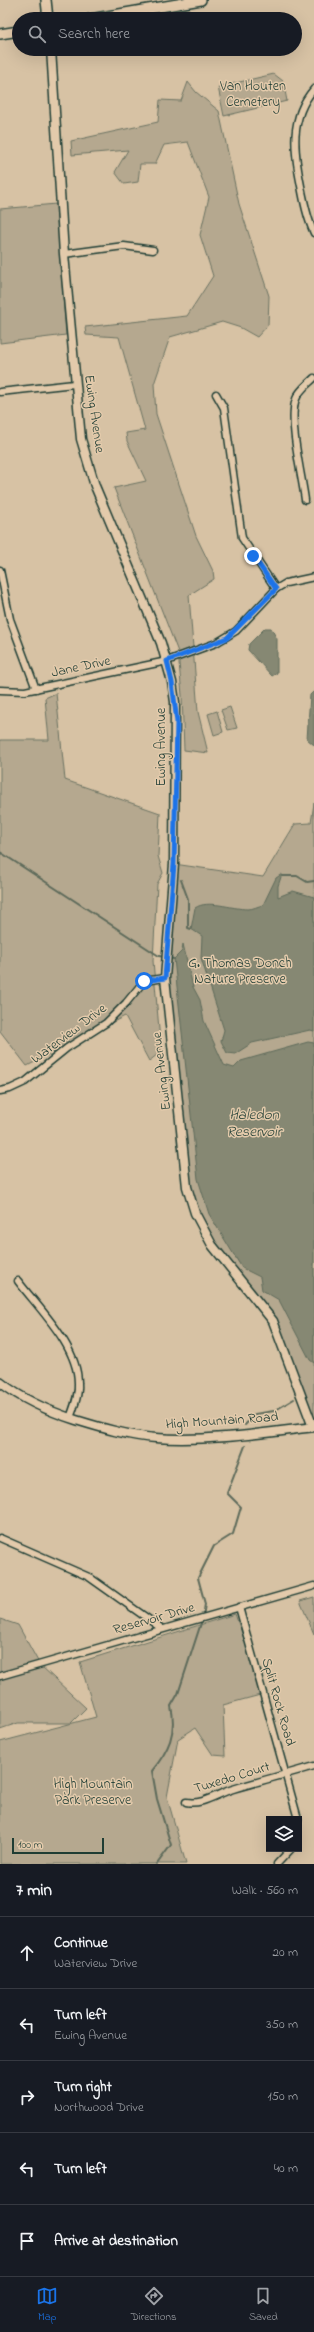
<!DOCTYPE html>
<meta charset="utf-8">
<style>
:root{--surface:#171b24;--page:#20242c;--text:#f1f3f6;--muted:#9ea1a6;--line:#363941;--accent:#1a73e8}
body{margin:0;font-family:"Indie Flower",sans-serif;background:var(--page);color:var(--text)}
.controls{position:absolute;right:12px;bottom:12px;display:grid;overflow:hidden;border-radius:0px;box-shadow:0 4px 16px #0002}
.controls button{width:36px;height:36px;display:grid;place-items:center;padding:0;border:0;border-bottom:1px solid var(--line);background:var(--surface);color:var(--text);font:20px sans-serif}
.scale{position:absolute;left:12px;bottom:10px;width:92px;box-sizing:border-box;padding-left:4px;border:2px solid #1f3d34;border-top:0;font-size:11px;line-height:14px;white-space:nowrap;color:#1f3d34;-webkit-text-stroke:3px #e3caab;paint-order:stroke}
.stop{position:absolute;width:12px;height:12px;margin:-9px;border:3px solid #1a73e8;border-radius:50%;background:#fff}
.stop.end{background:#1a73e8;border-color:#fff;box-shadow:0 1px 4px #0008}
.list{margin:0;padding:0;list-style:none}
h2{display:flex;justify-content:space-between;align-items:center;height:52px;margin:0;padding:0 16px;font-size:17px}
h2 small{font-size:13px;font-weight:400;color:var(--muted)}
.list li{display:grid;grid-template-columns:26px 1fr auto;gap:12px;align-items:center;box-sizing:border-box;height:72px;padding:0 16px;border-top:1px solid var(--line)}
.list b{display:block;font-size:15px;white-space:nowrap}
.list p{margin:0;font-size:13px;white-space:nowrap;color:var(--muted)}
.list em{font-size:13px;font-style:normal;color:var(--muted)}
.icon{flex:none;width:22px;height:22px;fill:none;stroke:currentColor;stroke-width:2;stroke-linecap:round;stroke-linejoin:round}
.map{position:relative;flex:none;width:314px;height:1864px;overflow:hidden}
.search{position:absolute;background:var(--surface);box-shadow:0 4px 16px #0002;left:12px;right:12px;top:12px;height:44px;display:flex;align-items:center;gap:10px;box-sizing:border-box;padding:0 14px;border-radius:22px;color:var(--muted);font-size:15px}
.sheet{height:412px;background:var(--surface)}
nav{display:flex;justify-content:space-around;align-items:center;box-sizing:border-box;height:56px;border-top:1px solid var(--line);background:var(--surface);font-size:11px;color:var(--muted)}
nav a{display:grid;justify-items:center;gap:2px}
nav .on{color:var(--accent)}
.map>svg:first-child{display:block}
</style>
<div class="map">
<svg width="314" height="1864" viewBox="0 0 314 1864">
<rect width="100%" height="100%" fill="#d7c2a4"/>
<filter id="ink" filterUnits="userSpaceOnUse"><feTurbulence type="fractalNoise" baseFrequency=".025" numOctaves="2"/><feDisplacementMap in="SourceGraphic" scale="8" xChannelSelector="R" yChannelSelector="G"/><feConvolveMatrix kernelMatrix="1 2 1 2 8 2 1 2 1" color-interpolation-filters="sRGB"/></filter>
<g filter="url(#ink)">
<!-- green -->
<g fill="#b5a88f" stroke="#6a7262">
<polygon points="274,74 283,81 287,101 224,116 218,87"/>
<polygon points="188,82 196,92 219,111 239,204 269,296 268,325 257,337 241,328 222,322 170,337 154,384 156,414 196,536 213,571 214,579 189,595 198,712 208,753 184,750 182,695 178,652 114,488 146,481 127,441 126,433 145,430 119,337 86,335 85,327 187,316 213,276 200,235 209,197 188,142 164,145 155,164 140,164 138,182 124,184 115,172 128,150 72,155 71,141 158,122 160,100 181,101"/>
<polygon points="56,204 66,335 0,343 0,209"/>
<polygon points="56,693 65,780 160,813 158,856 163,873 157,884 153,961 161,1052 149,1061 125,1016 27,1066 0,1031 0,740 49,740 45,698"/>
<polygon points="230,707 237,728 228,730 221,710"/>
<polygon points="217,711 223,732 214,735 208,714"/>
<polygon points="314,803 314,1427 278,1331 224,1263 190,1200 166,984 174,864 263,877 295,824 311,823"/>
<polygon points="314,1597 314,1634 300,1601"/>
<polygon points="235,1614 264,1694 223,1705 225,1756 213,1755 195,1728 178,1739 167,1797 186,1864 0,1864 0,1742 96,1717 80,1662"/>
<polygon points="0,1619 18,1625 40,1665 86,1708 71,1723 18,1723 0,1729"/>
</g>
<!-- water -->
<g fill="#868873" stroke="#5d6a5a">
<polygon points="265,628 271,628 277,639 277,673 272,676 248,650 249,644"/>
<polygon points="314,691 314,745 307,739 310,695"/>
<path d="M282,874L278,886V897L293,891L314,897V1031L310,1030L252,1043L235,1054L227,1053L221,1041L224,1030L201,958L202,936L191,929L195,908C208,899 231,909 248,909C253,909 258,906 263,905L276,878Z"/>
<polygon points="183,944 193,987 200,1000 204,1021 224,1065 234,1068 241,1061 308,1042 314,1043 314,1363 310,1360 279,1300 262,1290 260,1277 242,1268 209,1214 198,1179 174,959 182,951"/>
</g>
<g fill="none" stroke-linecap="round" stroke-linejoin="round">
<!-- stream -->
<g stroke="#5d6a5a" stroke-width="2">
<polyline points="0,852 159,956 164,957"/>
<polyline points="282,876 297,876 307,882 314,881"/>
<polyline points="181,880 188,899 188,928 191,929"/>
<polyline points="168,958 174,959"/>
<polyline points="245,1425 255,1414 274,1411 294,1399"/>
<path d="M157,1864L171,1845L157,1799L152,1771C169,1750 177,1733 171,1706L178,1694L203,1617L205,1604L198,1578L214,1546L233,1534L241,1507L227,1493L245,1446"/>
</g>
<!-- street casing -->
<g stroke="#1f3d34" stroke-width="9">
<g id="street">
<path d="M314,89C289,118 294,152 301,186C304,202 307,218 314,233"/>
<polyline points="64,254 124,246 153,250"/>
<polyline points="0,392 74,384"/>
<polyline points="216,394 224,408 242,538 276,589"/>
<path d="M305,500C302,476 288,420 296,399C299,390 308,384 314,378"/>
<polyline points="0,570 10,619 36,689"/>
<polyline points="0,690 25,691 167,661 216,643 236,631 276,589 286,583 314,577"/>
<polyline points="0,1091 10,1089 25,1082 67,1048 106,1023 126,1003 144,981 165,978"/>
<path d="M18,1281C39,1309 78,1346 78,1383C79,1395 74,1407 70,1418"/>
<polyline points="0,1538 89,1577 161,1628"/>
<polyline points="239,1607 298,1819"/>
<polyline points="0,1676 314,1586"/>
<path d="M186,1802C204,1805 216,1794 233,1789C260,1781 287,1774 314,1766"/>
<polyline points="277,1864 291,1849"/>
</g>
</g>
<!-- secondary casing -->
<g stroke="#1f3d34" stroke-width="11">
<g id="secondary">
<polyline points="51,49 64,254 81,439 95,486 161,643 172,682 175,702 174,864 165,978 187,1187 195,1213 212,1245 273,1321 313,1427"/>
<path d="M0,1382C23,1400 48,1411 76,1420C102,1428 129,1436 156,1438C205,1442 265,1433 314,1427"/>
</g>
</g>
<!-- primary casing -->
<g stroke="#1f3d34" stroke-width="12">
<g id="primary">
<polyline points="46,0 48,19"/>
<polyline points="90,19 201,0"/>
<polyline points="0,34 19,31"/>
</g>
</g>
<!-- street -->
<use href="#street" stroke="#e3caab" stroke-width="6"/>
<!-- secondary -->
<use href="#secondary" stroke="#e3caab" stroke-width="8"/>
<!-- primary -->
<use href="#primary" stroke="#e3caab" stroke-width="9"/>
</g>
</g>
<g fill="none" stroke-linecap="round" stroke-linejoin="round" filter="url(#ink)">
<!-- route -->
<polyline stroke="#1a73e8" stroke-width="5" points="144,981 165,978 174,864 177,722 172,682 167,661 227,638 276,589 253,556"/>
</g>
<g text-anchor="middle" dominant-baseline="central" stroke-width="3" stroke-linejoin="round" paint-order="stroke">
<!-- park labels -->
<g font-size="14" fill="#264239" stroke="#e3caab">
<text x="253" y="86">Van Houten<tspan x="253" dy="16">Cemetery</tspan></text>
<text x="240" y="963">G. Thomas Donch<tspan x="240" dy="16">Nature Preserve</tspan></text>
<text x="93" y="1784">High Mountain<tspan x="93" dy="16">Park Preserve</tspan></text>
</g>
<!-- street labels -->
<g font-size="14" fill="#1f3d34" stroke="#e3caab">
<text transform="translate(94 414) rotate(82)">Ewing Avenue</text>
<text transform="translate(81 667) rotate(-12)">Jane Drive</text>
<text transform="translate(161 747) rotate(-90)">Ewing Avenue</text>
<text transform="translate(69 1034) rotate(-37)">Waterview Drive</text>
<text transform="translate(162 1071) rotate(-97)">Ewing Avenue</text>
<text transform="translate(222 1421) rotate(-4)">High Mountain Road</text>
<text transform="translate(154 1619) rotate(-16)">Reservoir Drive</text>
<text transform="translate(278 1702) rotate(74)">Split Rock Road</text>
<text transform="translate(232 1778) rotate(-17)">Tuxedo Court</text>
</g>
<!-- water labels -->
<g font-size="15" font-style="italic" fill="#29443a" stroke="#e3caab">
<text x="254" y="1115">Haledon<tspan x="254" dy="17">Reservoir</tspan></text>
</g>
</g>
</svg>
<div class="controls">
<button><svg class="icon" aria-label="layers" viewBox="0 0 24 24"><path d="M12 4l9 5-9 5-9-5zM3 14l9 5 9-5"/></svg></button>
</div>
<div class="scale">100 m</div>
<div class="stop" style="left:144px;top:981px"></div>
<div class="stop end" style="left:253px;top:556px"></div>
<div class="search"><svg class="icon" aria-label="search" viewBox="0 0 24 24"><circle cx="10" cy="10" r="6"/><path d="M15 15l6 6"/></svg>Search here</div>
</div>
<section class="sheet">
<h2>7 min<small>Walk · 560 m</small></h2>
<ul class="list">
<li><svg class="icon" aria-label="ahead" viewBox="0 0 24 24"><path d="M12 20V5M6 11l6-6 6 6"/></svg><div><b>Continue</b><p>Waterview Drive</p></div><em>20 m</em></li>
<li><svg class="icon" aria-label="left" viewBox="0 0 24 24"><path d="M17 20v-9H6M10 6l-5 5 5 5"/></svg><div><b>Turn left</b><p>Ewing Avenue</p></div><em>350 m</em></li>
<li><svg class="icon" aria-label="right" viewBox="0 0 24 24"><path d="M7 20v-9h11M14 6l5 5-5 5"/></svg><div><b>Turn right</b><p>Northwood Drive</p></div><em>150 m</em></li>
<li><svg class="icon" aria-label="left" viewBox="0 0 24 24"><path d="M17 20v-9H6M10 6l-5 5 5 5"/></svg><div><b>Turn left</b></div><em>40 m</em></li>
<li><svg class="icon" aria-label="arrive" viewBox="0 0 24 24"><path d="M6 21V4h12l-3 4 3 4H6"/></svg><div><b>Arrive at destination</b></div></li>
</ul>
</section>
<nav>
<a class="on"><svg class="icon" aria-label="map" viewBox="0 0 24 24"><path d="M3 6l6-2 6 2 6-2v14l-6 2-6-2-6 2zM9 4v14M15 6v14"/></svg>Map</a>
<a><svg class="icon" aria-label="directions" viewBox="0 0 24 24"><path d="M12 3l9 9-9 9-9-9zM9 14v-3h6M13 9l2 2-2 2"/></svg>Directions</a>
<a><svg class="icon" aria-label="saved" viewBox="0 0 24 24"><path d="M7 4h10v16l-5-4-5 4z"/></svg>Saved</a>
</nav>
